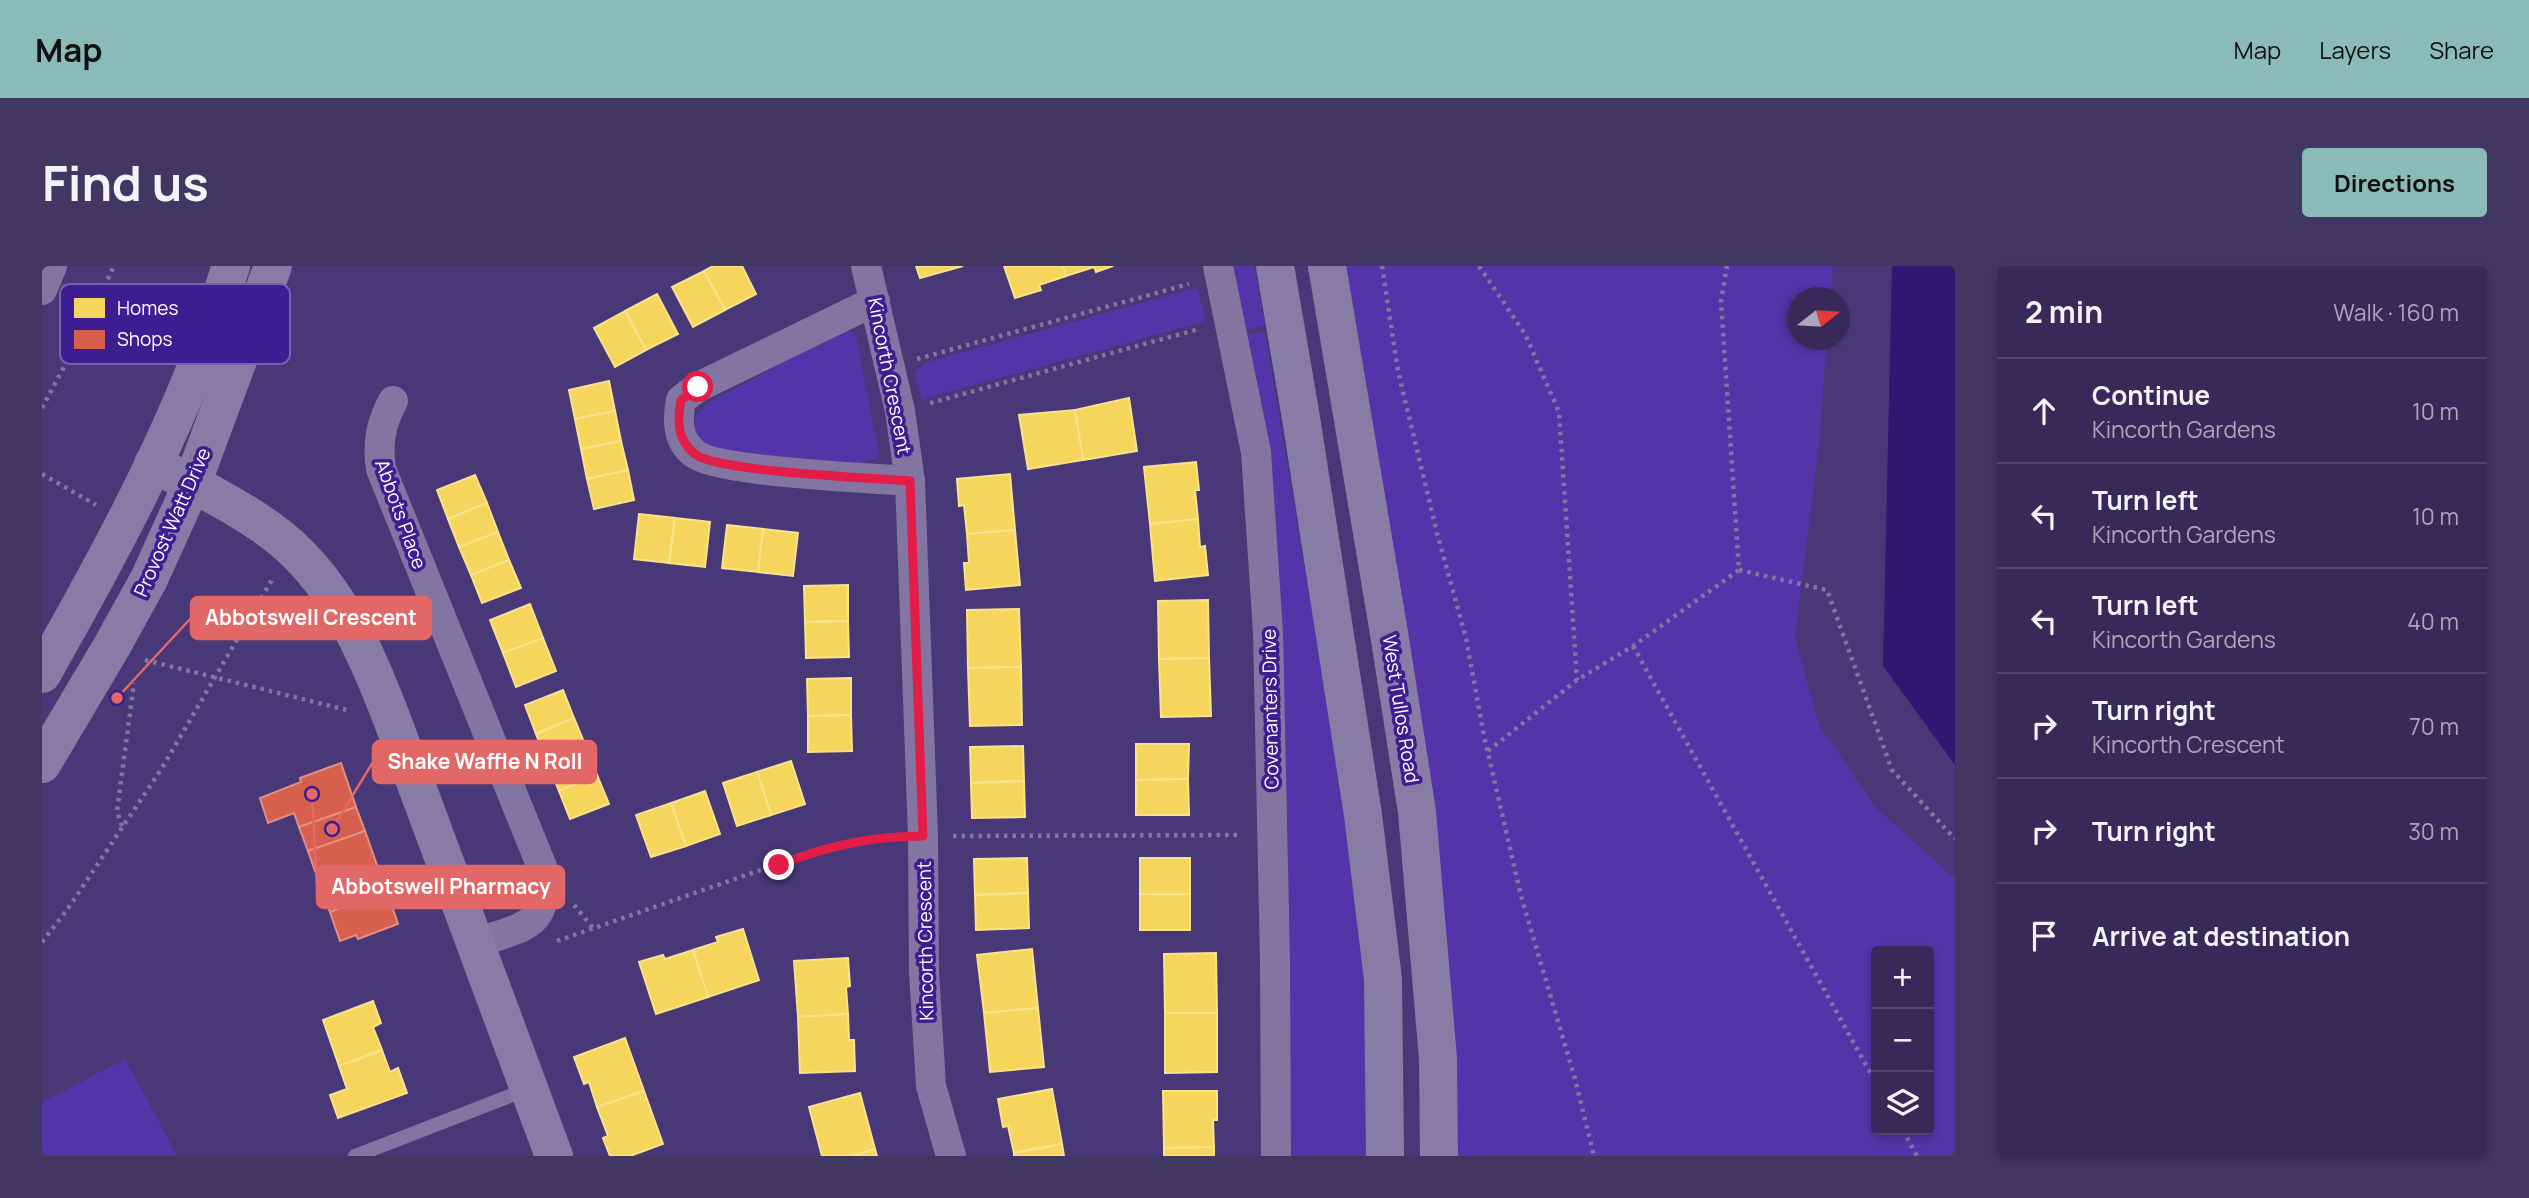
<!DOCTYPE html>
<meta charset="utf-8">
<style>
:root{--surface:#372a59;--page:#423662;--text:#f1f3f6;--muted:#aaa7ba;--line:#51466f;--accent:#8bbbb9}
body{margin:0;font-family:Manrope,sans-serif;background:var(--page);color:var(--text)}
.controls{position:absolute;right:21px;bottom:21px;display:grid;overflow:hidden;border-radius:7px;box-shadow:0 4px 10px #0003}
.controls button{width:63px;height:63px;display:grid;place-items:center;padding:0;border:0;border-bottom:2px solid var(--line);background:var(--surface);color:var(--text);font:35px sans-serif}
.compass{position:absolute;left:1745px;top:21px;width:63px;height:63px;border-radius:50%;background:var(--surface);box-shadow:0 4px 10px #0003;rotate:73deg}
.stop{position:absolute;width:21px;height:21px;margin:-16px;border:5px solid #e11d48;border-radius:50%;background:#fff}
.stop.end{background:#e11d48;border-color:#fff;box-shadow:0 2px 7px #0008}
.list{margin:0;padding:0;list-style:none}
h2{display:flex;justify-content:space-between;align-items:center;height:91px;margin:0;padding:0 28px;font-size:30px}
h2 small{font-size:23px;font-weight:400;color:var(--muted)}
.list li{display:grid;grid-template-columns:46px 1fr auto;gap:21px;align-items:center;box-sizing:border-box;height:105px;padding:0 28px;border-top:2px solid var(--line)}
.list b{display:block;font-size:26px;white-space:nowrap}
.list p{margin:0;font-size:23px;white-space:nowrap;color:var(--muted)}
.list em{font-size:23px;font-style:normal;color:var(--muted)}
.icon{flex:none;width:38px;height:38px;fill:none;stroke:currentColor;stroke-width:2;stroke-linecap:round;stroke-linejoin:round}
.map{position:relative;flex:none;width:1913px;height:890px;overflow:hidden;border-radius:7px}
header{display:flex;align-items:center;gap:42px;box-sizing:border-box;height:98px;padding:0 35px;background:var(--accent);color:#111}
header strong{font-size:33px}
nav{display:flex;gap:38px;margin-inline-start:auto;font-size:24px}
.intro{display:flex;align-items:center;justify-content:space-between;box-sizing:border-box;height:168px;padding:0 42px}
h1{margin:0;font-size:49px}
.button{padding:18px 32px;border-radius:7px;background:var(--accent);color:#111;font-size:24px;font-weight:700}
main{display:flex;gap:42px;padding:0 42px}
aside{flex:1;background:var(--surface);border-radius:7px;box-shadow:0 4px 10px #0003}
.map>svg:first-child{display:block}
</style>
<header>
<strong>Map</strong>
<nav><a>Map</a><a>Layers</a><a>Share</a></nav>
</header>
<div class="intro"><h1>Find us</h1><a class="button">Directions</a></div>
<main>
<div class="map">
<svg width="1913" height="890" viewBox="0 0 1913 890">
<rect width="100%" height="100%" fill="#493877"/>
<!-- green -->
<g fill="#5335a9" fill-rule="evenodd">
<polygon points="1192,0 1212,0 1223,60 1203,64"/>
<path d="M1285,0H1791L1789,31L1756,32V74H1785L1777,177L1753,371L1777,459L1834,542L1913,613V890H1397L1396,793ZM1834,685H1887V864H1834Z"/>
<polygon points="1155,22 1164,55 880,133 872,106 885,96"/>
<polygon points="803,63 809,65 814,70 837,188 835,192 818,197 673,186 661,180 650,162 654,149 669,135"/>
<polygon points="1223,66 1275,373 1302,547 1322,714 1326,890 1249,890 1246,745 1205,69"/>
<polygon points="83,793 135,890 0,890 0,837"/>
</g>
<!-- water -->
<polygon fill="#301772" points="1850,0 1913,0 1913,499 1841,400"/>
<!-- homes -->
<g fill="#f6d55c" stroke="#f9e28d" stroke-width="2">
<polygon points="671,0 700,0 714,28 683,44 662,5"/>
<polygon points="874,0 921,0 878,12"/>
<polygon points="962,0 1021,0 1024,10 997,19 999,24 973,32"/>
<polygon points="1021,0 1071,0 1054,6 1052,1 1024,10"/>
<polygon points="662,5 683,44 651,61 630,21"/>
<polygon points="615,28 636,68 604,84 583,45"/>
<polygon points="583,45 604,84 573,101 552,62"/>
<polygon points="567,115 573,145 533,153 527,124"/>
<polygon points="1087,132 1095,185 1041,194 1033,144"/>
<polygon points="1033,144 1041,194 986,203 977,149"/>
<polygon points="573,145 579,175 539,183 533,153"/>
<polygon points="579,175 586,204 545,213 539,183"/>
<polygon points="1154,196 1157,224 1153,224 1156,253 1108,258 1102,201"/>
<polygon points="586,204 592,234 552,243 545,213"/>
<polygon points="968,208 973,264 925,268 922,239 917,240 915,213"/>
<polygon points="433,209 445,237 406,253 395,224"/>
<polygon points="445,237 456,266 417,281 406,253"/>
<polygon points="597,248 633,252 627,297 592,293"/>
<polygon points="633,252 668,256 663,301 627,297"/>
<polygon points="1156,253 1158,281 1163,280 1166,309 1113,315 1108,258"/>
<polygon points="685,259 721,263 716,306 680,302"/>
<polygon points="721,263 756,267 751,310 716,306"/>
<polygon points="973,264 978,319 924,324 922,297 927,297 925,268"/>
<polygon points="456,266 467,294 429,309 417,281"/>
<polygon points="467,294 479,322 440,337 429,309"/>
<polygon points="806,319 806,355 763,356 762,320"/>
<polygon points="1166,334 1167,392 1117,393 1116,335"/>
<polygon points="488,338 501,372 461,387 448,354"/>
<polygon points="977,343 979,401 926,402 925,344"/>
<polygon points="806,355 807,391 764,392 763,356"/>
<polygon points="501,372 514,405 474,421 461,387"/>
<polygon points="1167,392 1169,450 1119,451 1117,393"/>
<polygon points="979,401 980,459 928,460 926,402"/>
<polygon points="809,412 809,449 766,450 765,413"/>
<polygon points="521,424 532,452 494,468 483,439"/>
<polygon points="809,449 810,485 766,486 766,450"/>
<polygon points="532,452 544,481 505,496 494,468"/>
<polygon points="1094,478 1147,478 1146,513 1094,514"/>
<polygon points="981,480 982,515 929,517 928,481"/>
<polygon points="544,481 555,509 517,525 505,496"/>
<polygon points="749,495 763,538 729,549 715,506"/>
<polygon points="715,506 729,549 695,560 681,517"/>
<polygon points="555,509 567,538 528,553 517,525"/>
<polygon points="1146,513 1147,549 1094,549 1094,514"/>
<polygon points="982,515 983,551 930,552 929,517"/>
<polygon points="663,525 678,568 644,580 629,537"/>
<polygon points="629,537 644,580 609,591 594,549"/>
<polygon points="985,592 986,627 933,629 932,593"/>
<rect x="1098" y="592" width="50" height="36"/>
<polygon points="986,627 987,662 934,664 933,629"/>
<rect x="1098" y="628" width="50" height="36"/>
<polygon points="701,663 717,714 666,731 651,684 676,676 674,671"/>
<polygon points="990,683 996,742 942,747 935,689"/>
<polygon points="651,684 666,731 614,748 597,696 621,689 623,693"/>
<polygon points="1174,687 1175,747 1123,747 1122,688"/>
<polygon points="806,692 808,720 804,721 806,748 756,751 752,695"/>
<polygon points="331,735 339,757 331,761 340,784 297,800 281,754"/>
<polygon points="996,742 1002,801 948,806 942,747"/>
<polygon points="1123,747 1175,747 1175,806 1123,807"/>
<polygon points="806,748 807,774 812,774 813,805 758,807 756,751"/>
<polygon points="583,772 602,825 555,841 547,816 542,818 532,791"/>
<polygon points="340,784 348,806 356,802 365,827 296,852 288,829 305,823 297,800"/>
<polygon points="1010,823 1020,878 972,887 966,860 961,861 956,833"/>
<polygon points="602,825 621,878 588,890 568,890 561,872 566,870 555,841"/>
<polygon points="1121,825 1175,825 1175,854 1171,854 1172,881 1122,882"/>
<polygon points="818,827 833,883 809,890 780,890 767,841"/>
<polygon points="1020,878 1022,890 972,890 972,887"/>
<polygon points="1172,881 1172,890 1122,890 1122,882"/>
<polygon points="833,883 835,890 809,890"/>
</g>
<!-- shops -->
<g fill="#d6604d" stroke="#e29082" stroke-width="2">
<polygon points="299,497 314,541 257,561 252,547 226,557 218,532 259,516 258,512"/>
<polygon points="314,541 323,565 266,585 257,561"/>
<polygon points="323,565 336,602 279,622 266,585"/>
<polygon points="336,602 345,625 288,646 279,622"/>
<polygon points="345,625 356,658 316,673 314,669 298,675 288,646"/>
</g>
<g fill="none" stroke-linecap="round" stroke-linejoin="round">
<!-- path -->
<g stroke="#8275a2" stroke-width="4.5" stroke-dasharray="3.5 5" stroke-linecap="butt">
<polyline points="1340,0 1356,105 1395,267 1424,372 1442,470 1479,630 1533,813 1552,890"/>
<polyline points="1437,0 1483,68 1517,146 1535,414"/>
<polyline points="875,93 1147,18"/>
<polyline points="888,137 1157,63"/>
<polyline points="0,142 38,71 72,0"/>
<polyline points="0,208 54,239"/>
<polyline points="1697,304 1785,324 1850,504 1913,573"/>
<polyline points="1591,380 1834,817"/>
<polyline points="103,394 309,445"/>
<polyline points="1446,485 1535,414 1591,380 1697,304 1679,35 1685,0"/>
<polyline points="80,560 75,545 92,417"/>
<polyline points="911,570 1200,569"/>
<polyline points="532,639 551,662"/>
<polyline points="515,675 753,592 850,570"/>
<polyline points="0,676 25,644 120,502 231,312"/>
<polyline points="1861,864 1875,890"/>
</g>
<!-- lane -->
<polyline stroke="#8275a2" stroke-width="14" points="313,890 486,823"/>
<!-- street -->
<g stroke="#8275a2" stroke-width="30">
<polyline points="824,0 858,145 868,215 881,570 882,706 889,820 909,890"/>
<polyline points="1176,0 1214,186 1226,366 1233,695 1234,890"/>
<polyline points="0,24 10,0"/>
<path d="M833,35L656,121L639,134C635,154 635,175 653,188C675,206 830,212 868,215"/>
<path d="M351,135C339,157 335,177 339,203L500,601C509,662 482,660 434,677"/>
</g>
<!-- secondary -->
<g stroke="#877ca6" stroke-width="38">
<polyline points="1233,0 1259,152 1321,549 1341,713 1343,890"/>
<polyline points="1285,0 1347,367 1375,546 1396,793 1397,890"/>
<path d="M111,198C151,218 192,238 228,264C293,311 323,384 351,456L512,890"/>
<path d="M0,408C59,304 117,198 160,86C171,58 179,29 189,0"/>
<polyline points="0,498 70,380 107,313 150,218 231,0"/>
</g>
</g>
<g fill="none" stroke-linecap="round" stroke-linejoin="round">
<!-- route -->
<path stroke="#e11d48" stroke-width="9" d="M656,121L639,134C635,154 635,175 653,188C675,206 831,212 868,215L881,570C832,570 781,581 737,599"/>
</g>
<g text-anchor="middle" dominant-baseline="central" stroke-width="7" stroke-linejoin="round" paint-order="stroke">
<!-- street labels -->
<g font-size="19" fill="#fff" stroke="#3d1d92">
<text transform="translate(848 110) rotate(79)">Kincorth Crescent</text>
<text transform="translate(359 248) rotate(70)">Abbots Place</text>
<text transform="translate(130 256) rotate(-66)">Provost Watt Drive</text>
<text transform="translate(1228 443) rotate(-91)">Covenanters Drive</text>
<text transform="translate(1359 443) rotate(81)">West Tullos Road</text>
<text transform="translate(883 675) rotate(-91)">Kincorth Crescent</text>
</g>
</g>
<!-- legend -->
<rect x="18" y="18" width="230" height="80" rx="10" fill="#3d1d92" stroke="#7761b3" stroke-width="2"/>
<rect x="32" y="32" width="31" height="20" fill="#f6d55c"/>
<rect x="32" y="64" width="31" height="19" fill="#d6604d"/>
<g font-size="19" fill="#fff">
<text x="75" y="49">Homes</text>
<text x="75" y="80">Shops</text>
</g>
<!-- callouts -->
<path fill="none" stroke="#e26868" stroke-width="2.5" d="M75 432L149 352M290 563L331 496M270 528L275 621"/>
<g fill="#e26868" stroke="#3d1d92" stroke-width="2.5">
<circle cx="75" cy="432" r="7"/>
<circle cx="290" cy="563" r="7"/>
<circle cx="270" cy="528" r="7"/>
</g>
<g fill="#e26868" stroke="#e26868" stroke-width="2.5">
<rect x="149" y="331" width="240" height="42" rx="7"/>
<rect x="331" y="475" width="223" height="42" rx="7"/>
<rect x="275" y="600" width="247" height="42" rx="7"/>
</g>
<g font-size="21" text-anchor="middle" font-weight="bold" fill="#fff">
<text x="269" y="359">Abbotswell Crescent</text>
<text x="443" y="503">Shake Waffle N Roll</text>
<text x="399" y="628">Abbotswell Pharmacy</text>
</g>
</svg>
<div class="controls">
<button>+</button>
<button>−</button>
<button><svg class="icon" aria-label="layers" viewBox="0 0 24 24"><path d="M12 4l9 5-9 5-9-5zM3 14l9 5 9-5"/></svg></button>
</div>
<svg class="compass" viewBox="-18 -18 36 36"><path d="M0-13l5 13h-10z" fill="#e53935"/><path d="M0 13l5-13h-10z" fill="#aaa7ba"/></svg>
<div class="stop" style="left:656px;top:121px"></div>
<div class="stop end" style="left:737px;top:599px"></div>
</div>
<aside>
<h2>2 min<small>Walk · 160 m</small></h2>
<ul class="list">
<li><svg class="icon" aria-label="ahead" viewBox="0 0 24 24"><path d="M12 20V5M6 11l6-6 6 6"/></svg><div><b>Continue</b><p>Kincorth Gardens</p></div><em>10 m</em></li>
<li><svg class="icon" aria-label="left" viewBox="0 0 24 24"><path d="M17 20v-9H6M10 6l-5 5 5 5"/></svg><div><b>Turn left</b><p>Kincorth Gardens</p></div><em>10 m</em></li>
<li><svg class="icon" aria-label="left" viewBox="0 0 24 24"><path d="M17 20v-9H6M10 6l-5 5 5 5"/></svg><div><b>Turn left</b><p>Kincorth Gardens</p></div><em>40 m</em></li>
<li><svg class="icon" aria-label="right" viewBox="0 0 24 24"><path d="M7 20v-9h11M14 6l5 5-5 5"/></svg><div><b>Turn right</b><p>Kincorth Crescent</p></div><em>70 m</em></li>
<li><svg class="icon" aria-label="right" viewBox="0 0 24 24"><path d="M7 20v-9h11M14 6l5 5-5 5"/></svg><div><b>Turn right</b></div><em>30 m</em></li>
<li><svg class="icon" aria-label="arrive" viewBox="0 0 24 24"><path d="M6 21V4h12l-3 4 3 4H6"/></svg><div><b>Arrive at destination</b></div></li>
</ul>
</aside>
</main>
